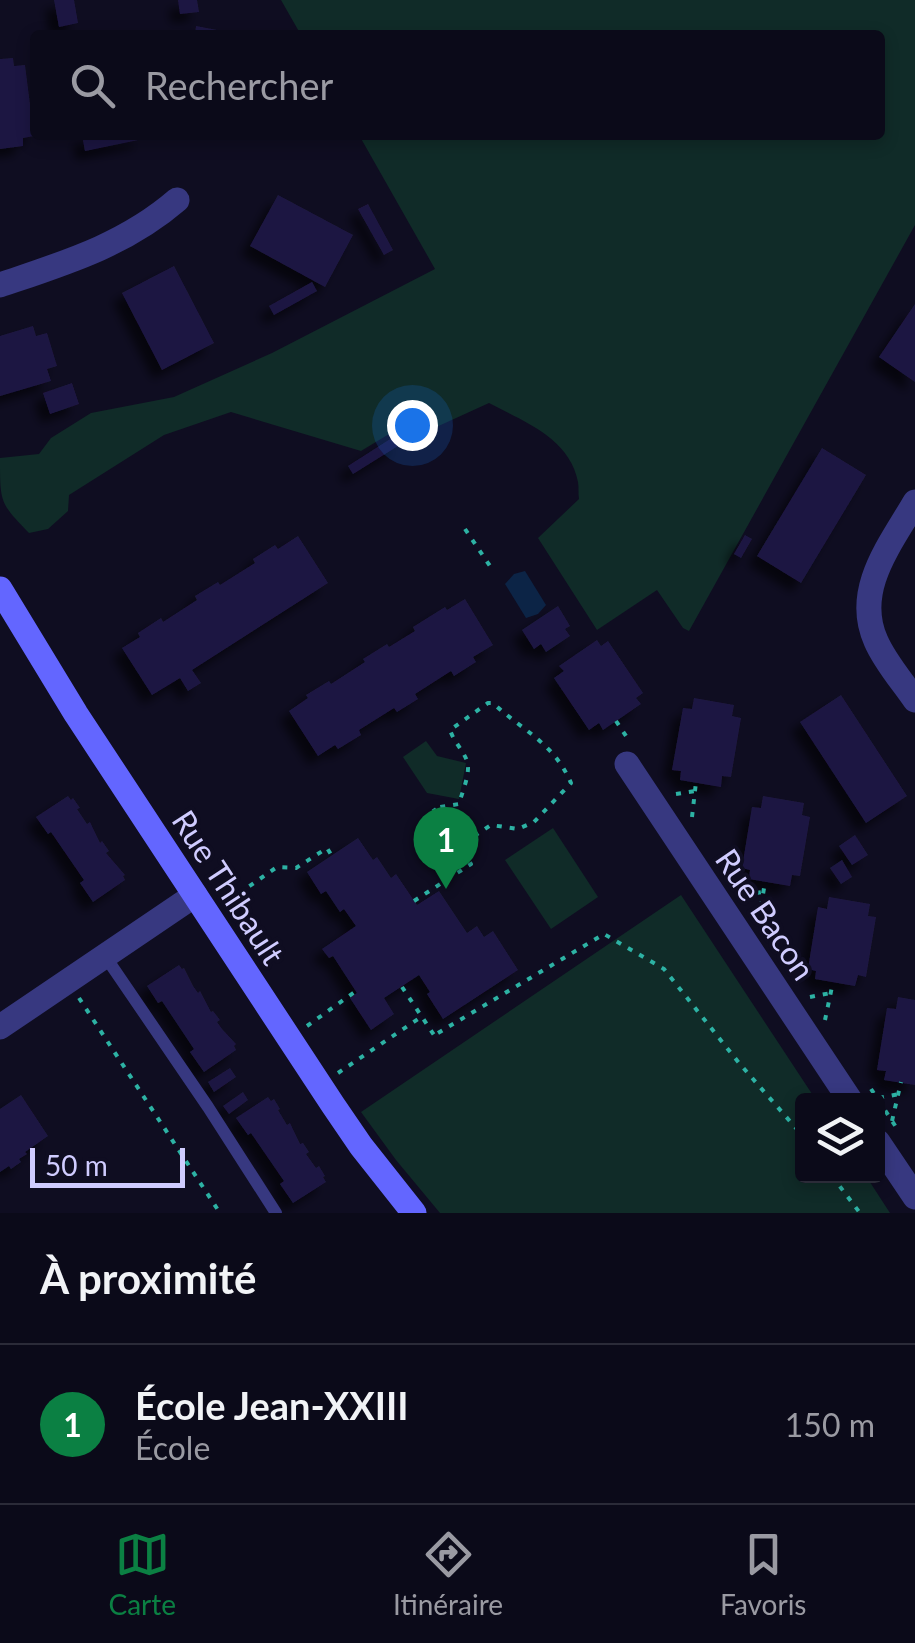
<!DOCTYPE html>
<html lang="fr">
<meta charset="utf-8">
<style>
:root{--surface:#0b0a19;--page:#141322;--text:#f1f3f6;--muted:#9a9aa2;--line:#2b2b38;--accent:#0b8043}
body{margin:0;font-family:Lato,sans-serif;background:var(--page);color:var(--text)}
.controls{position:absolute;right:30px;bottom:30px;display:grid;overflow:hidden;border-radius:10px;box-shadow:0 5px 15px #0003}
.controls button{width:90px;height:90px;display:grid;place-items:center;padding:0;border:0;border-bottom:2px solid var(--line);background:var(--surface);color:var(--text);font:50px sans-serif}
.scale{position:absolute;left:30px;bottom:25px;width:155px;box-sizing:border-box;padding-left:10px;border:5px solid #d0ccff;border-top:0;font-size:28px;line-height:35px;white-space:nowrap;color:#d0ccff;-webkit-text-stroke:8px #0f0d21;paint-order:stroke}
.you{position:absolute;left:412px;top:425px;width:35px;height:35px;margin:-25px;border:8px solid #fff;border-radius:50%;background:#1a73e8;box-shadow:0 0 0 15px #1a73e833}
.badge{display:grid;place-items:center;width:65px;height:65px;border-radius:50%;background:var(--accent);color:#fff;font-size:32px;font-weight:700}
.pin{position:absolute;translate:-50% -82px;filter:drop-shadow(0 2px 5px #0008)}
.pin::after{content:'';position:absolute;top:52px;width:35px;height:30px;background:inherit;clip-path:polygon(0 0,100% 0,50% 100%)}
.list{margin:0;padding:0;list-style:none}
h2{display:flex;justify-content:space-between;align-items:center;height:130px;margin:0;padding:0 40px;font-size:42px}
h2 small{font-size:32px;font-weight:400;color:var(--muted)}
.list li{display:grid;grid-template-columns:65px 1fr auto;gap:30px;align-items:center;box-sizing:border-box;height:160px;padding:0 40px;border-top:2px solid var(--line)}
.list b{display:block;font-size:38px;white-space:nowrap}
.list p{margin:0;font-size:32px;white-space:nowrap;color:var(--muted)}
.list em{font-size:32px;font-style:normal;color:var(--muted)}
.icon{flex:none;width:55px;height:55px;fill:none;stroke:currentColor;stroke-width:2;stroke-linecap:round;stroke-linejoin:round}
.map{position:relative;flex:none;width:915px;height:1213px;overflow:hidden}
.search{position:absolute;background:var(--surface);box-shadow:0 5px 15px #0003;left:30px;right:30px;top:30px;height:110px;display:flex;align-items:center;gap:25px;box-sizing:border-box;padding:0 35px;border-radius:10px;color:var(--muted);font-size:38px}
.sheet{height:290px;background:var(--surface)}
nav{display:flex;justify-content:space-around;align-items:center;box-sizing:border-box;height:140px;border-top:2px solid var(--line);background:var(--surface);font-size:28px;color:var(--muted)}
nav a{display:grid;justify-items:center;gap:5px}
nav .on{color:var(--accent)}
.map>svg:first-child{display:block}
</style>
<div class="map">
<svg width="915" height="1213" viewBox="0 0 915 1213">
<defs>
<filter id="shadow"><feDropShadow dx="-9" dy="9" stdDeviation="5" flood-color="#0009"/></filter>
</defs>
<rect width="100%" height="100%" fill="#0f0d21"/>
<!-- green -->
<g fill="#102b28">
<path d="M281,0H915V225L689,631L683,628L657,590L597,630L538,538L579,499C578,493 579,488 578,482C570,438 523,421 489,403L421,434L399,428L361,451L231,412L164,435L69,495L68,511L48,529L29,533C0,503 0,503 0,458L39,454L51,438L91,413L174,397L272,353L435,269L359,135H880V35H301Z"/>
<polygon points="426,741 437,756 466,763 459,799 427,793 403,757"/>
<polygon points="553,828 598,897 551,929 505,860"/>
<polygon points="681,895 816,1100 802,1100 802,1176 866,1176 890,1213 440,1213 396,1160 361,1112"/>
</g>
<!-- water -->
<polygon fill="#0c2446" points="525,571 546,605 538,614 526,618 505,584 514,574"/>
<!-- building -->
<g fill="#1f1942" filter="url(#shadow)">
<polygon points="54,0 74,0 78,23 59,27"/>
<polygon points="178,0 197,0 199,12 180,14"/>
<polygon points="196,26 233,33 232,35 195,35"/>
<polygon points="13,58 14,66 25,65 34,136 23,138 23,146 0,149 0,59"/>
<polygon points="82,135 142,135 143,139 85,151"/>
<polygon points="278,195 353,235 325,287 250,246"/>
<polygon points="368,204 393,250 384,255 358,209"/>
<polygon points="174,266 214,343 162,370 122,293"/>
<polygon points="312,282 317,291 274,315 269,306"/>
<polygon points="915,304 915,382 879,357"/>
<polygon points="33,326 36,336 47,333 57,366 47,369 51,381 0,396 0,336"/>
<polygon points="72,383 79,404 50,414 43,393"/>
<polygon points="395,436 401,444 353,474 348,466"/>
<polygon points="822,448 866,475 801,583 757,556"/>
<polygon points="745,535 752,539 741,558 734,554"/>
<polygon points="298,536 328,583 192,670 201,683 188,691 180,678 152,695 122,648 140,637 138,633 161,618 163,622 197,600 195,596 218,582 220,585 255,563 253,559 275,545 278,549"/>
<polygon points="465,599 493,645 473,657 476,662 454,676 451,671 415,694 418,699 397,712 394,708 359,730 361,735 338,749 335,745 318,756 289,711 308,698 306,695 329,681 331,684 365,662 363,659 387,644 389,647 415,631 413,627 445,607 447,610"/>
<polygon points="558,606 570,626 565,629 570,636 546,652 541,644 534,649 522,630"/>
<polygon points="597,640 601,646 608,641 643,693 636,698 641,704 603,730 599,723 589,730 554,678 564,671 559,666"/>
<polygon points="841,695 907,796 866,823 800,722"/>
<polygon points="694,698 734,705 732,716 741,718 731,777 722,776 721,787 680,780 681,771 672,770 683,708 692,709"/>
<polygon points="68,796 71,800 73,798 80,808 77,809 87,824 90,822 100,843 102,841 109,851 106,853 125,875 123,876 125,880 93,902 80,883 84,880 51,832 48,834 36,817"/>
<polygon points="763,796 804,803 802,815 810,817 800,876 792,875 790,886 749,879 750,870 742,868 752,807 761,808"/>
<polygon points="855,835 868,855 852,865 839,846"/>
<polygon points="358,838 373,860 377,857 391,878 396,874 417,905 439,891 467,933 477,926 484,937 493,931 518,970 443,1019 427,994 430,992 419,975 384,998 394,1014 371,1030 350,998 357,993 333,956 329,958 322,949 356,926 344,909 340,912 326,891 321,894 307,872"/>
<polygon points="842,860 852,877 841,884 830,868"/>
<polygon points="829,897 870,904 868,916 876,917 866,977 858,975 855,986 815,979 816,971 808,969 818,907 827,909"/>
<polygon points="179,965 182,969 184,968 193,986 198,993 200,991 211,1012 213,1011 220,1020 217,1022 222,1029 236,1044 234,1046 236,1050 204,1072 190,1052 194,1049 162,1001 158,1003 147,986"/>
<polygon points="898,997 915,1000 915,1085 884,1080 886,1071 877,1070 887,1008 896,1009"/>
<polygon points="230,1068 236,1077 214,1092 208,1082"/>
<polygon points="243,1092 248,1100 229,1114 223,1106"/>
<polygon points="21,1095 48,1136 25,1152 27,1154 19,1159 21,1162 11,1169 9,1166 0,1172 0,1109"/>
<polygon points="268,1097 271,1101 274,1099 280,1109 278,1110 287,1125 290,1123 300,1144 303,1143 309,1152 306,1154 316,1168 319,1166 325,1176 323,1177 326,1182 293,1203 280,1184 284,1181 251,1133 248,1135 236,1118"/>
</g>
<g fill="none" stroke-linecap="round" stroke-linejoin="round">
<!-- path -->
<g stroke="#2db2a4" stroke-width="4" stroke-dasharray="5 8" stroke-linecap="butt">
<polyline points="465,529 494,572"/>
<polyline points="616,721 630,742"/>
<polyline points="676,794 695,791"/>
<polyline points="692,817 696,782"/>
<polyline points="743,895 763,892"/>
<polyline points="228,901 277,867 296,868 327,848 332,856"/>
<path d="M414,901L471,864L433,808L459,804C462,792 471,773 467,761C463,750 454,742 450,730L488,703H493C523,731 554,743 571,783L534,822L518,829L491,825L459,846"/>
<polyline points="759,919 765,882"/>
<polyline points="402,987 434,1035"/>
<polyline points="810,997 831,993"/>
<polyline points="79,998 220,1213"/>
<polyline points="825,1020 833,982"/>
<polyline points="307,1026 356,991"/>
<polyline points="438,1033 604,934 664,969 739,1063 802,1135"/>
<polyline points="338,1073 421,1017"/>
<polyline points="871,1089 896,1127"/>
<polyline points="879,1098 899,1094"/>
<polyline points="892,1121 901,1082"/>
<polyline points="832,1176 860,1213"/>
</g>
<!-- lane -->
<polyline stroke="#373880" stroke-width="12" points="105,956 208,1107 276,1213"/>
<!-- street -->
<g stroke="#373880" stroke-width="25">
<path d="M0,285C65,263 125,245 177,200"/>
<path d="M915,502C890,545 853,590 876,641C885,662 902,681 915,700"/>
<polyline points="627,764 850,1100"/>
<polyline points="0,1027 195,895"/>
<polyline points="878,1142 915,1197"/>
</g>
<!-- secondary -->
<polyline stroke="#6366ff" stroke-width="25" points="0,589 76,714 333,1105 361,1146 414,1213"/>
</g>
<g text-anchor="middle" dominant-baseline="central" stroke-width="8" stroke-linejoin="round" paint-order="stroke">
<!-- street labels -->
<g font-size="32" fill="#d0ccff" stroke="#0f0d21">
<text transform="translate(229 887) rotate(57)">Rue Thibault</text>
<text transform="translate(766 914) rotate(56)">Rue Bacon</text>
</g>
</g>
</svg>
<div class="controls">
<button><svg class="icon" aria-label="layers" viewBox="0 0 24 24"><path d="M12 4l9 5-9 5-9-5zM3 14l9 5 9-5"/></svg></button>
</div>
<div class="scale">50 m</div>
<div class="you"></div>
<div class="pin badge" style="left:446px;top:889px">1</div>
<div class="search"><svg class="icon" aria-label="search" viewBox="0 0 24 24"><circle cx="10" cy="10" r="6"/><path d="M15 15l6 6"/></svg>Rechercher</div>
</div>
<section class="sheet">
<h2>À proximité<small></small></h2>
<ul class="list">
<li><span class="badge">1</span><div><b>École Jean-XXIII</b><p>École</p></div><em>150 m</em></li>
</ul>
</section>
<nav>
<a class="on"><svg class="icon" aria-label="map" viewBox="0 0 24 24"><path d="M3 6l6-2 6 2 6-2v14l-6 2-6-2-6 2zM9 4v14M15 6v14"/></svg>Carte</a>
<a><svg class="icon" aria-label="directions" viewBox="0 0 24 24"><path d="M12 3l9 9-9 9-9-9zM9 14v-3h6M13 9l2 2-2 2"/></svg>Itinéraire</a>
<a><svg class="icon" aria-label="saved" viewBox="0 0 24 24"><path d="M7 4h10v16l-5-4-5 4z"/></svg>Favoris</a>
</nav>
